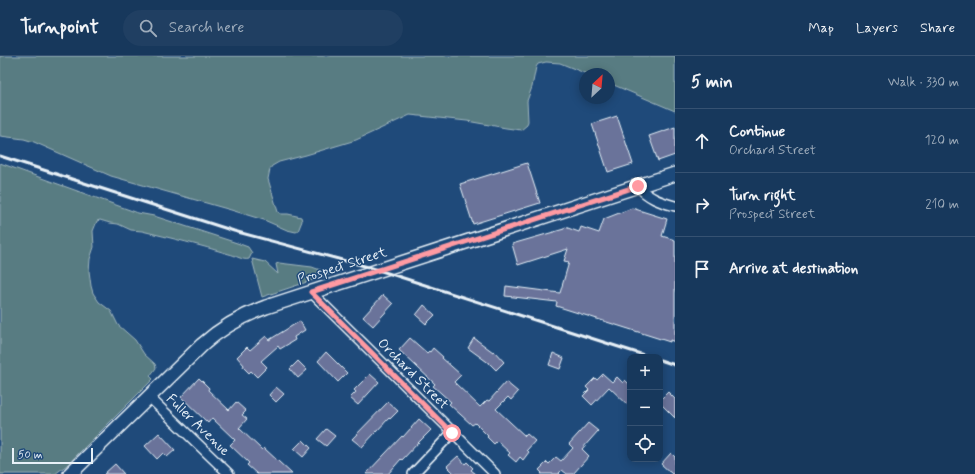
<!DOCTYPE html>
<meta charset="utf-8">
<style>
:root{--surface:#17385c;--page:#203f62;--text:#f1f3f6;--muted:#9eacbb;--line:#365272}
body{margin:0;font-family:Mynerve,sans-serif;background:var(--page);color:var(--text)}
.controls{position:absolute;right:12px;bottom:12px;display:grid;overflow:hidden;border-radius:8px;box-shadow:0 2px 10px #0003}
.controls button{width:36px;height:36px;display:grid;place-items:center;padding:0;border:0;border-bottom:1px solid var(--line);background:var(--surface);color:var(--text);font:20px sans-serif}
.compass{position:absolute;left:579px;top:12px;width:36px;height:36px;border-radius:50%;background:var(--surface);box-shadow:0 2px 10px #0003;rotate:26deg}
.scale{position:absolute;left:12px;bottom:10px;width:81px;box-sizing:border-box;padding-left:4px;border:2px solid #e8f1f8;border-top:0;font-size:11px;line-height:14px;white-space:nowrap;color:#e8f1f8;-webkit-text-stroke:3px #1f4a7a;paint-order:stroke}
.stop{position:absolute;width:12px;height:12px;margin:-9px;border:3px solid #ff9aa2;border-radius:50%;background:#fff}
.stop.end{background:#ff9aa2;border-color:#fff;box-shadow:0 1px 4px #0008}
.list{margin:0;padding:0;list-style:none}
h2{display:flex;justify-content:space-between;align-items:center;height:52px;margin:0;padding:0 16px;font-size:17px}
h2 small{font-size:13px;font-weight:400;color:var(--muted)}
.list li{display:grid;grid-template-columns:26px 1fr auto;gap:12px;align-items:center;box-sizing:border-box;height:64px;padding:0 16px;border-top:1px solid var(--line)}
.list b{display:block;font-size:15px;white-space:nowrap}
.list p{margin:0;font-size:13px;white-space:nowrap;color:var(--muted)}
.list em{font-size:13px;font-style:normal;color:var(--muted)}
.icon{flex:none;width:22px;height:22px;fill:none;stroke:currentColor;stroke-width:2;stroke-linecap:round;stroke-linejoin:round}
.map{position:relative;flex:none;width:675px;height:418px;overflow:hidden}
header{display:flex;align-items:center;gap:24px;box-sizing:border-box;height:56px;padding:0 20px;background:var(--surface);border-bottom:1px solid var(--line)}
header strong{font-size:19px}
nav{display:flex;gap:22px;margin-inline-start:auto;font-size:14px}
.search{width:280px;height:36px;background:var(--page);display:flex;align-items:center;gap:10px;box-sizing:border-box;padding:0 14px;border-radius:22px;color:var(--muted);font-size:15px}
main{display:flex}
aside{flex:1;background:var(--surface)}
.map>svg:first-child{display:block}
</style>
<header>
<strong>Turnpoint</strong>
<div class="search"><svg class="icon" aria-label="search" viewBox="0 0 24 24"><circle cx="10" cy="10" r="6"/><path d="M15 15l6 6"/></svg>Search here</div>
<nav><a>Map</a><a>Layers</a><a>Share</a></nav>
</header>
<main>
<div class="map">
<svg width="675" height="418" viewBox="0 0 675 418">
<rect width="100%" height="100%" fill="#1f4a7a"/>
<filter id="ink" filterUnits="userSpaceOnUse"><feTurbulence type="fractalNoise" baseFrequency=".025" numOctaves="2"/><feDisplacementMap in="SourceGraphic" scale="8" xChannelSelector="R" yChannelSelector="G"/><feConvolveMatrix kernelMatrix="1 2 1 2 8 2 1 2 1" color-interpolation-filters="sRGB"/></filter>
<g filter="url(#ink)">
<!-- green -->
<g fill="#587c82" stroke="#a0b6bd">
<polygon points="0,0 675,0 675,55 609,27 609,18 587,18 560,7 546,6 538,8 536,11 532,31 527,45 528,65 527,69 521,74 506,72 467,65 410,59 356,84 306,99 279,106 272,110 270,113 268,123 278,156 281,158 288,158 301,161 302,165 298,175 296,176 287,174 264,164 231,154 111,120 34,86 24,83 0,80"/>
<path d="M0,107L138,157L154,160L237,187L248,191L252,197L249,203C243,205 235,199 229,198C200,189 171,182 142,175L131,174L118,168L110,167L100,164L97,165L93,175L94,191L90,203L89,215L91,230L93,237L99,246L111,255L118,269L135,284L144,298L155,308L156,312L150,320L153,323L67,409L55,418H0Z"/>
<polygon points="252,203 265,206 278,218 276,208 279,207 312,211 331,218 262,241"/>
</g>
<!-- building -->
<g fill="#6a739a" stroke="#e8f1f8">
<polygon points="617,60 633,108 608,116 592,68"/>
<polygon points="675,71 675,99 658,105 649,80"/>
<polygon points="527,107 540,147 473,168 460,128"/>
<polygon points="632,152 667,163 662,180 675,184 675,286 670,284 670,286 556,250 557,246 505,240 506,230 560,237 569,206 564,205 568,193 518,209 512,188 564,173 565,171 579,176 581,171 599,177 604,163"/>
<polygon points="383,239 393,248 373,270 363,261"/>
<polygon points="424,249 435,259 426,268 416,259"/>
<polygon points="300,265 305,274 294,281 295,284 280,293 278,290 261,305 267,311 257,321 251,315 249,317 243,311 244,309 237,301 247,291 250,294 266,280 269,284"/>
<polygon points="410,282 427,297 429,295 430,296 433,292 443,301 442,302 461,319 454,326 480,351 487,344 489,345 506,326 518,336 511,344 508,341 496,353 525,380 527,378 535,385 527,394 529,396 523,404 520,401 516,406 508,399 510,397 497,385 494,388 487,381 488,380 475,367 472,369 449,348 451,346 433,330 435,328 399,294"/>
<polygon points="474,282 493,296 494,295 504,306 496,314 490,308 468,292"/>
<polygon points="326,296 347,317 338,326 318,305"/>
<polygon points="553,297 564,302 560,313 549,309"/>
<polygon points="298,305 307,314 298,322 290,313"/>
<polygon points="370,318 379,326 358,349 350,342 356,336 354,334"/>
<polygon points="603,318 612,326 617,321 623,327 625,324 630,329 630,351 609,331 592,349 583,340 589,334 586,331 595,322 597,324"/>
<polygon points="199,322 209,332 208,334 229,354 236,346 246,355 242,359 247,363 239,372 262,394 264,392 292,418 257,418 247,409 249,407 230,389 235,384 212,362 208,367 181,341"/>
<polygon points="276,331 284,338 276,346 269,339"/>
<polygon points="668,336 675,343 675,362 660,347 660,344"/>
<polygon points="388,346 398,355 390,363 389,362 362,391 352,383"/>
<polygon points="419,363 431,374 419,386 402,404 401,403 388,418 366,418 402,380 403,381"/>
<polygon points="588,367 598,375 582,393 589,400 573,418 567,418 562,414 559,417 560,418 541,418 542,417 539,414 547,406 549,408 556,401 561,405 573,392 569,388"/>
<polygon points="326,373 335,380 326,390 317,383"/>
<polygon points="159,377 175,394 167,401 163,397 157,403 145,390"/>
<polygon points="303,384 311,392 303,401 294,393"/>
<polygon points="671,397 675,401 675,418 672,418 661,408"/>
<polygon points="458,400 465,408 467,406 473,412 471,414 476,418 455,418 447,410"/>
<polygon points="115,408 124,418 104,418"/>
</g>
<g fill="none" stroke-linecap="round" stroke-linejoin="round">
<!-- minor casing -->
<g stroke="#e8f1f8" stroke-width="12">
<g id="minor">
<path d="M638,130C648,142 660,146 675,150"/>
<polyline points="311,236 495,418"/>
<polyline points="149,341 229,418"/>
<polyline points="413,418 452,377"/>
</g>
</g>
<!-- secondary casing -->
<g stroke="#e8f1f8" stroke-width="16">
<path id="secondary" d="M70,418L202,289C221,272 242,260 266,251L675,118"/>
</g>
<!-- minor -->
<use href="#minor" stroke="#1f4a7a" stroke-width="9"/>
<!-- secondary -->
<use href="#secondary" stroke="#1f4a7a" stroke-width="13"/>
<!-- rail -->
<g stroke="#e8f1f8" stroke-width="3">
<polyline points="0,100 234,175 372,212 650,301"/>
<polyline points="660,304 675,309"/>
</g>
</g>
</g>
<g fill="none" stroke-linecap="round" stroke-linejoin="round" filter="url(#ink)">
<!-- route -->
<polyline stroke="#ff9aa2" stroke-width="5" points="452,377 311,236 638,130"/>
</g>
<g text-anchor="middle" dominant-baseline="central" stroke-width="3" stroke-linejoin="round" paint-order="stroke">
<!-- street labels -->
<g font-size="14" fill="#e8f1f8" stroke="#1f4a7a">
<text transform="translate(342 210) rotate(-18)">Prospect Street</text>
<text transform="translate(413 318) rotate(45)">Orchard Street</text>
<text transform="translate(198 369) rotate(44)">Fuller Avenue</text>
</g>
</g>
</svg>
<div class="controls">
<button>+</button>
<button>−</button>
<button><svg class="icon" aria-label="locate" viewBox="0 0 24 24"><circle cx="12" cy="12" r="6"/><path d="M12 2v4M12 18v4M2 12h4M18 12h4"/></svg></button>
</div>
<svg class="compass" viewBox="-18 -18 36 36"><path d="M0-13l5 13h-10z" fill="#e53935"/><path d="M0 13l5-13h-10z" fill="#9eacbb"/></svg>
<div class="scale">50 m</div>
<div class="stop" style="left:452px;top:377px"></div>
<div class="stop end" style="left:638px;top:130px"></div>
</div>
<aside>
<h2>5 min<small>Walk · 330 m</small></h2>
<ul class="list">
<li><svg class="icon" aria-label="ahead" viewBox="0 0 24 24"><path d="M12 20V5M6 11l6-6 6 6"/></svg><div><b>Continue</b><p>Orchard Street</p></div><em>120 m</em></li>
<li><svg class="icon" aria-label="right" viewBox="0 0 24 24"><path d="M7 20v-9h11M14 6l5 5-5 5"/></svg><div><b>Turn right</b><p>Prospect Street</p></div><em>210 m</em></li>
<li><svg class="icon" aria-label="arrive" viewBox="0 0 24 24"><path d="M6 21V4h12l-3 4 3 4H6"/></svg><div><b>Arrive at destination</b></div></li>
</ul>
</aside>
</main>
